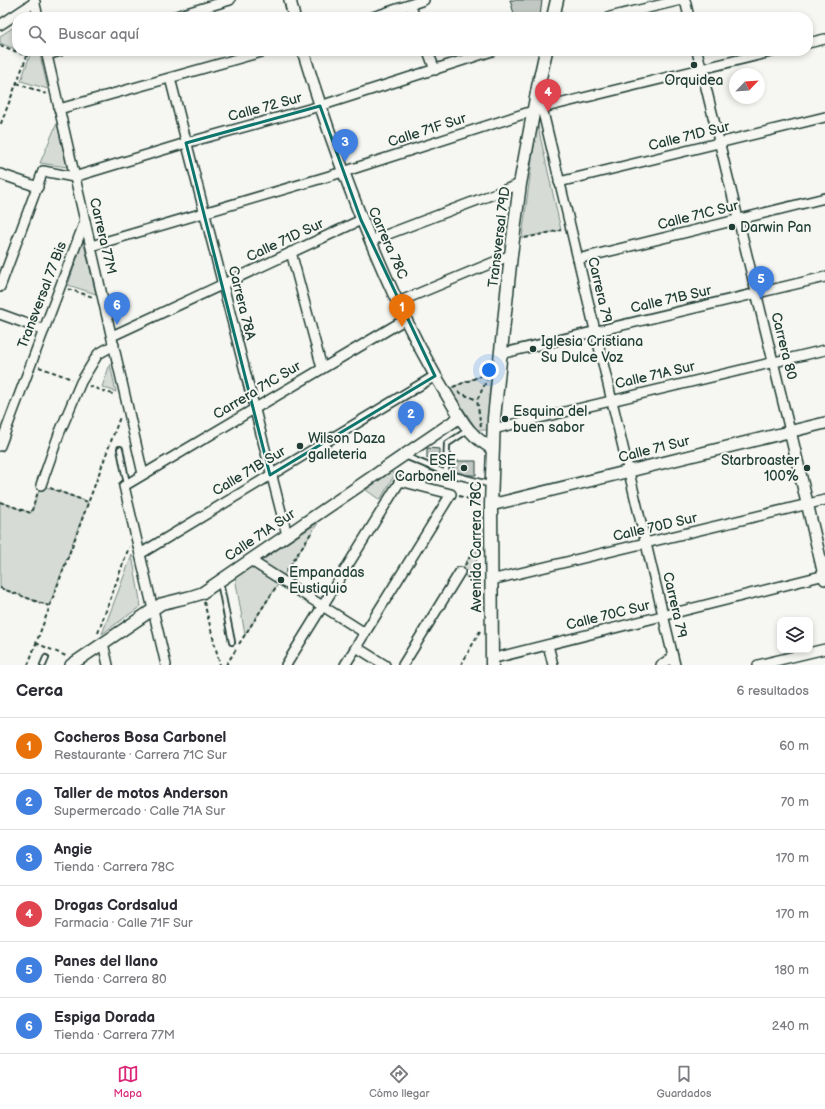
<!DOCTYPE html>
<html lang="es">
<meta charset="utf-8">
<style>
:root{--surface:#fff;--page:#f2f2f3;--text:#2b2b33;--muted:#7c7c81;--line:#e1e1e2;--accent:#db2777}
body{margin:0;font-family:"Balsamiq Sans",sans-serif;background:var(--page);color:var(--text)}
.controls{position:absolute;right:12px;bottom:12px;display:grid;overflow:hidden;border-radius:8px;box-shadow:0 2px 6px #0003}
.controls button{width:36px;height:36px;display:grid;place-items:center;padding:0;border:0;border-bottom:1px solid var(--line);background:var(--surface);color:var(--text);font:20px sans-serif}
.compass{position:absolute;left:729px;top:68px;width:36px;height:36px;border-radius:50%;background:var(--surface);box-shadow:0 2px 6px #0003;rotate:65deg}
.you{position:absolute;left:489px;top:370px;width:14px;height:14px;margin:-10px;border:3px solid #fff;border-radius:50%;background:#1a73e8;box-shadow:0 0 0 6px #1a73e833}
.badge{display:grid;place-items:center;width:26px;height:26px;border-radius:50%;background:var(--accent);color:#fff;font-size:13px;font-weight:700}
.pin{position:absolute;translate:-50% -33px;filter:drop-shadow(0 1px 2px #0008)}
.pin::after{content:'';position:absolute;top:21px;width:14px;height:12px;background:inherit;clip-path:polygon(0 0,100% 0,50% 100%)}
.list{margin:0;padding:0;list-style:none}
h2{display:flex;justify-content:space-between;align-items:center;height:52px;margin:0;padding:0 16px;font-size:17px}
h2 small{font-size:13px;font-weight:400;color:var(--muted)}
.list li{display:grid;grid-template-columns:26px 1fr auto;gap:12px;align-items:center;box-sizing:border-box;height:56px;padding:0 16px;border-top:1px solid var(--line)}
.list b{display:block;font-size:15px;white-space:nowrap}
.list p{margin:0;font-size:13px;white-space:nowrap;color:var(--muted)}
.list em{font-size:13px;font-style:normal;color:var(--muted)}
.icon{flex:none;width:22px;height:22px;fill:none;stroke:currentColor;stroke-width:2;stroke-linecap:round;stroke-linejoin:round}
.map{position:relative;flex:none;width:825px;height:665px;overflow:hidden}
.search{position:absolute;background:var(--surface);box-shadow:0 2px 6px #0003;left:12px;right:12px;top:12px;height:44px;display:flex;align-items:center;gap:10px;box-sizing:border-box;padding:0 14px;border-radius:16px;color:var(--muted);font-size:15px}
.sheet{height:388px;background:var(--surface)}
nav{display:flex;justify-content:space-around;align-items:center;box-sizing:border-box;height:56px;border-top:1px solid var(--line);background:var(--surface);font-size:11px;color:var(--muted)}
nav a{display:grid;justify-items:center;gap:2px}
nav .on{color:var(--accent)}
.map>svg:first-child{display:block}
</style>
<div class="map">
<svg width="825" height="665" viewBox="0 0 825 665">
<rect width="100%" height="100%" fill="#f6f6f2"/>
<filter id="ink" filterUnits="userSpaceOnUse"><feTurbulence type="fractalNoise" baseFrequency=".025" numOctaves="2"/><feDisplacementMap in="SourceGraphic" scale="8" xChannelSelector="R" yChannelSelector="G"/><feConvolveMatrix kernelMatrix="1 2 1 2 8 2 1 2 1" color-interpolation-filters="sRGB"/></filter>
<g filter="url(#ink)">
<!-- green -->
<g fill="#d6dbd6" stroke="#7a8c85">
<polygon points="17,25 17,50 0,43 0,36"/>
<polygon points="20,51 39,51 48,89 21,81 30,55"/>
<polygon points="537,122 561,230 522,238"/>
<polygon points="57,123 67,167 40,163"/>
<polygon points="83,240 96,294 68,285"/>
<polygon points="110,364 116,392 102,387"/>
<polygon points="491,372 487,430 477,430 450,388"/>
<polygon points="391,472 395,474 380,500 366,490"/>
<polygon points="41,485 88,502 49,606 0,588 0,502 31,513"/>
<polygon points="318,523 245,635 235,577"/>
<polygon points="477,545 476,584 460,572"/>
<polygon points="132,555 141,606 102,634"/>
</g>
<!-- building -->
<g fill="#c1c8c3" stroke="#1f3d34">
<polygon points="510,0 542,0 540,17 515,17"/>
<polygon points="427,448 440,449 440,458 427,458"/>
<polygon points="453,461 476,461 476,475 467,475 453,471"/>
</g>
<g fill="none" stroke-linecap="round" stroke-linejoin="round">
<!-- service casing -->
<g stroke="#1f3d34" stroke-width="8">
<g id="service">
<polyline points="468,430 447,444 446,473 492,485"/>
<polyline points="120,449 127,484"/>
<polyline points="405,456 446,473"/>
<polyline points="218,582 221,587 232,642"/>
<polyline points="43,665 46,658"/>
</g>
</g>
<!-- minor casing -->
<g stroke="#1f3d34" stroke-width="12">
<g id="minor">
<polyline points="34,0 38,17"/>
<polyline points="685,0 689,17"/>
<polyline points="410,5 415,17"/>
<polyline points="173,17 230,0"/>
<polyline points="373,17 424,0"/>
<polyline points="610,17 681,0"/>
<polyline points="0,25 35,2"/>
<polyline points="808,43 825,39"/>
<polyline points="46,51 143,474"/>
<polyline points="428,51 435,70"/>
<polyline points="697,51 790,431"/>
<polyline points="47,55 60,51"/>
<polyline points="170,78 287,535"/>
<polyline points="542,108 675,665"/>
<polyline points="59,109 265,51"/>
<polyline points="0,174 38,187"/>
<polyline points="559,182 825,117"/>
<polyline points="370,241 520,184"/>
<polyline points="91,246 343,172 542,108 775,51"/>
<polyline points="291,252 322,368"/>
<polyline points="578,259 825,198"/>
<polyline points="0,287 43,171 74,177 186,143 320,106 492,51"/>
<polyline points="398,302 511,255"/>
<polyline points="0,314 44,330"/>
<polyline points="112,336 361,220"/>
<polyline points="500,354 825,277"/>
<polyline points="493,429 825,350"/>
<polyline points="0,446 85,221"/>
<polyline points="41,485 59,434 81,382 98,354 114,345"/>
<polyline points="140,554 435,376"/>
<polyline points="250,560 365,633"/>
<polyline points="491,580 825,500"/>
<polyline points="103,643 108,665"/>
<polyline points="548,645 553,665"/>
<polyline points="356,647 385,665"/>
<polyline points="491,659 825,575"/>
<polyline points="166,665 124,486 406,319"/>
<polyline points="286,665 400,481 451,494 345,665"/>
<polyline points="403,665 460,572"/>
<polyline points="661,665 673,657"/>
<polyline points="758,665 825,649"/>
</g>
</g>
<!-- tertiary casing -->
<g stroke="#1f3d34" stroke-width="14">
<g id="tertiary">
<polyline points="290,0 294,17"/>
<path d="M303,51C334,152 370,250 418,344C429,365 441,386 454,407C459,416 465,427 473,434C478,440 486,444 492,449"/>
<polyline points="790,431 825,579"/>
<polyline points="491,505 825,423"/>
<path d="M71,665L161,604C175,600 189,598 202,593L460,417"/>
</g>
</g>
<!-- secondary casing -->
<g stroke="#1f3d34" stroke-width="15">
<g id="secondary">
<polyline points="553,17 557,0"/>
<polyline points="492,665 491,505 494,418 511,255 520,184 538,87 546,51"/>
</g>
</g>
<!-- path -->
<g stroke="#1f3d34" stroke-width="2" stroke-dasharray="4 3" stroke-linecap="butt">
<polyline points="0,45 27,56 0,126"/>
<polyline points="17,83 46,94"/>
<polyline points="525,238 561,230"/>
<polyline points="68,289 93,297"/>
<polyline points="39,367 72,379"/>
<polyline points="89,386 115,395"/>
<polyline points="453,387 488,373"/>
<polyline points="458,392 477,400"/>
<polyline points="481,427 477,400 487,380"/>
<polyline points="50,488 88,502"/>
<polyline points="459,496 480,502"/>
<polyline points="0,502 31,513 38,492"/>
<polyline points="465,565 480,540"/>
<polyline points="286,572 313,530"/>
<polyline points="467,577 481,587"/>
<polyline points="0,588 49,606"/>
<polyline points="204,602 220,665"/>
<polyline points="98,633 129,547"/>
<polyline points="36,643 66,656"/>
<polyline points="239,644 276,587"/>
<polyline points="28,665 120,417"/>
<polyline points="226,665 237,648"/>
<polyline points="461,665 480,631"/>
</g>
<!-- service -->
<use href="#service" stroke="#f6f6f2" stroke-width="4.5"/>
<!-- minor -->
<use href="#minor" stroke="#f6f6f2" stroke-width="9"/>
<!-- tertiary -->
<use href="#tertiary" stroke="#f6f6f2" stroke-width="11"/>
<!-- secondary -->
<use href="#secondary" stroke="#f6f6f2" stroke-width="12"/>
</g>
</g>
<!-- marked area -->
<path fill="none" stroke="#0f766e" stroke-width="3" stroke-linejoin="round" d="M320,106L361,220L435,376L270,475L186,143Z"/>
<!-- markers -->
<g fill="#1f3d34" stroke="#f6f6f2" stroke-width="1.5">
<circle cx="694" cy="65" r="4"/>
<circle cx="732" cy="227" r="4"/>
<circle cx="533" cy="349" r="4"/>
<circle cx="505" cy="419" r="4"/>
<circle cx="300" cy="446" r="4"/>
<circle cx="464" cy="468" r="4"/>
<circle cx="807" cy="468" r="4"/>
<circle cx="281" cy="580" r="4"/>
</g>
<g text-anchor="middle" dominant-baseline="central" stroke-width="4" stroke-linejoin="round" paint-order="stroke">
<!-- poi labels -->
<g font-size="14" fill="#1f3d34" stroke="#f6f6f2" text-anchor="start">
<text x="694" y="80" text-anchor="middle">Orquidea</text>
<text x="740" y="227">Darwin Pan</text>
<text x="541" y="341">Iglesia Cristiana<tspan x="541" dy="16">Su Dulce Voz</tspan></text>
<text x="513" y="411">Esquina del<tspan x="513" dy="16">buen sabor</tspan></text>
<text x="308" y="438">Wilson Daza<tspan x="308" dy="16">galleteria</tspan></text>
<text x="456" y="460" text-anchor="end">ESE<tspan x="456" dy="16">Carbonell</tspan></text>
<text x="799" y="460" text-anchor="end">Starbroaster<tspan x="799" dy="16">100%</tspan></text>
<text x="289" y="572">Empanadas<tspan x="289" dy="16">Eustiquio</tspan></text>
</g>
<!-- street labels -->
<g font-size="14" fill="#1f3d34" stroke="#f6f6f2">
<text transform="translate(265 107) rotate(-15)">Calle 72 Sur</text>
<text transform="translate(427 130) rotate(-18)">Calle 71F Sur</text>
<text transform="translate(689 136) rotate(-14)">Calle 71D Sur</text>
<text transform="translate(698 215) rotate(-14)">Calle 71C Sur</text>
<text transform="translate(103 236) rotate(77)">Carrera 77M</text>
<text transform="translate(499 237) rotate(-83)">Transversal 79D</text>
<text transform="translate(285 240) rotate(-25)">Calle 71D Sur</text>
<text transform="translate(388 243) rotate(66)">Carrera 78C</text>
<text transform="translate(600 290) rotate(77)">Carrera 79</text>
<text transform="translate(42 295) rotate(-69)">Transversal 77 Bis</text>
<text transform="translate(671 299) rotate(-13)">Calle 71B Sur</text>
<text transform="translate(242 303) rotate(76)">Carrera 78A</text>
<text transform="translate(784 346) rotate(76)">Carrera 80</text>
<text transform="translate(655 375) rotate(-13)">Calle 71A Sur</text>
<text transform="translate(257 390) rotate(-31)">Carrera 71C Sur</text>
<text transform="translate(654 449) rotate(-14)">Calle 71 Sur</text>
<text transform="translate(249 471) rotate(-31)">Calle 71B Sur</text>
<text transform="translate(655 527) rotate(-13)">Calle 70D Sur</text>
<text transform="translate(260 535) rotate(-34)">Calle 71A Sur</text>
<text transform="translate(476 547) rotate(-90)">Avenida Carrera 78C</text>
<text transform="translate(675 605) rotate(77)">Carrera 79</text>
<text transform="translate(608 615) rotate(-14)">Calle 70C Sur</text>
</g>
</g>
</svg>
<div class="controls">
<button><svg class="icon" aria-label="layers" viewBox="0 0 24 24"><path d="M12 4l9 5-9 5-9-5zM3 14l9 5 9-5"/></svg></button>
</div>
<svg class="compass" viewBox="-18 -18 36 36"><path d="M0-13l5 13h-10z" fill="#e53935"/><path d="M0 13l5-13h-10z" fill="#7c7c81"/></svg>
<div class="you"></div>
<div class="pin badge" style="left:402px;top:327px;background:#e8710a">1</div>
<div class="pin badge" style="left:411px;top:434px;background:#3f7fe0">2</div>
<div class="pin badge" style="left:345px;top:162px;background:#3f7fe0">3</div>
<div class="pin badge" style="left:548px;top:112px;background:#e0444e">4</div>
<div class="pin badge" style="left:761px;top:299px;background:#3f7fe0">5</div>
<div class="pin badge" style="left:117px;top:325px;background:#3f7fe0">6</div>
<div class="search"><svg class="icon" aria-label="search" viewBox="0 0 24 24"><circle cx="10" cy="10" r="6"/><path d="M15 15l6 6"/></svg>Buscar aquí</div>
</div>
<section class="sheet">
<h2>Cerca<small>6 resultados</small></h2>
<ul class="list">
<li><span class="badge" style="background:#e8710a">1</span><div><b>Cocheros Bosa Carbonel</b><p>Restaurante · Carrera 71C Sur</p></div><em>60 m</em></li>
<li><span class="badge" style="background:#3f7fe0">2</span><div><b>Taller de motos Anderson</b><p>Supermercado · Calle 71A Sur</p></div><em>70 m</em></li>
<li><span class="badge" style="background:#3f7fe0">3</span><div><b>Angie</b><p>Tienda · Carrera 78C</p></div><em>170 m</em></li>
<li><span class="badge" style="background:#e0444e">4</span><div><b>Drogas Cordsalud</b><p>Farmacia · Calle 71F Sur</p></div><em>170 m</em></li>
<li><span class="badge" style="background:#3f7fe0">5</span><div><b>Panes del llano</b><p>Tienda · Carrera 80</p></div><em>180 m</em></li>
<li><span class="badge" style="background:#3f7fe0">6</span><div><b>Espiga Dorada</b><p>Tienda · Carrera 77M</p></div><em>240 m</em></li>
</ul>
</section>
<nav>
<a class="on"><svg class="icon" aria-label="map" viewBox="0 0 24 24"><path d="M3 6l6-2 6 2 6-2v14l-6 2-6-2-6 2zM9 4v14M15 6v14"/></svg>Mapa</a>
<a><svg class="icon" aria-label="directions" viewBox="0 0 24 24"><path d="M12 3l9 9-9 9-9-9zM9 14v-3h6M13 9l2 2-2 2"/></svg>Cómo llegar</a>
<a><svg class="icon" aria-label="saved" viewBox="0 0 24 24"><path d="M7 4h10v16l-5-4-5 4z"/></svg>Guardados</a>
</nav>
